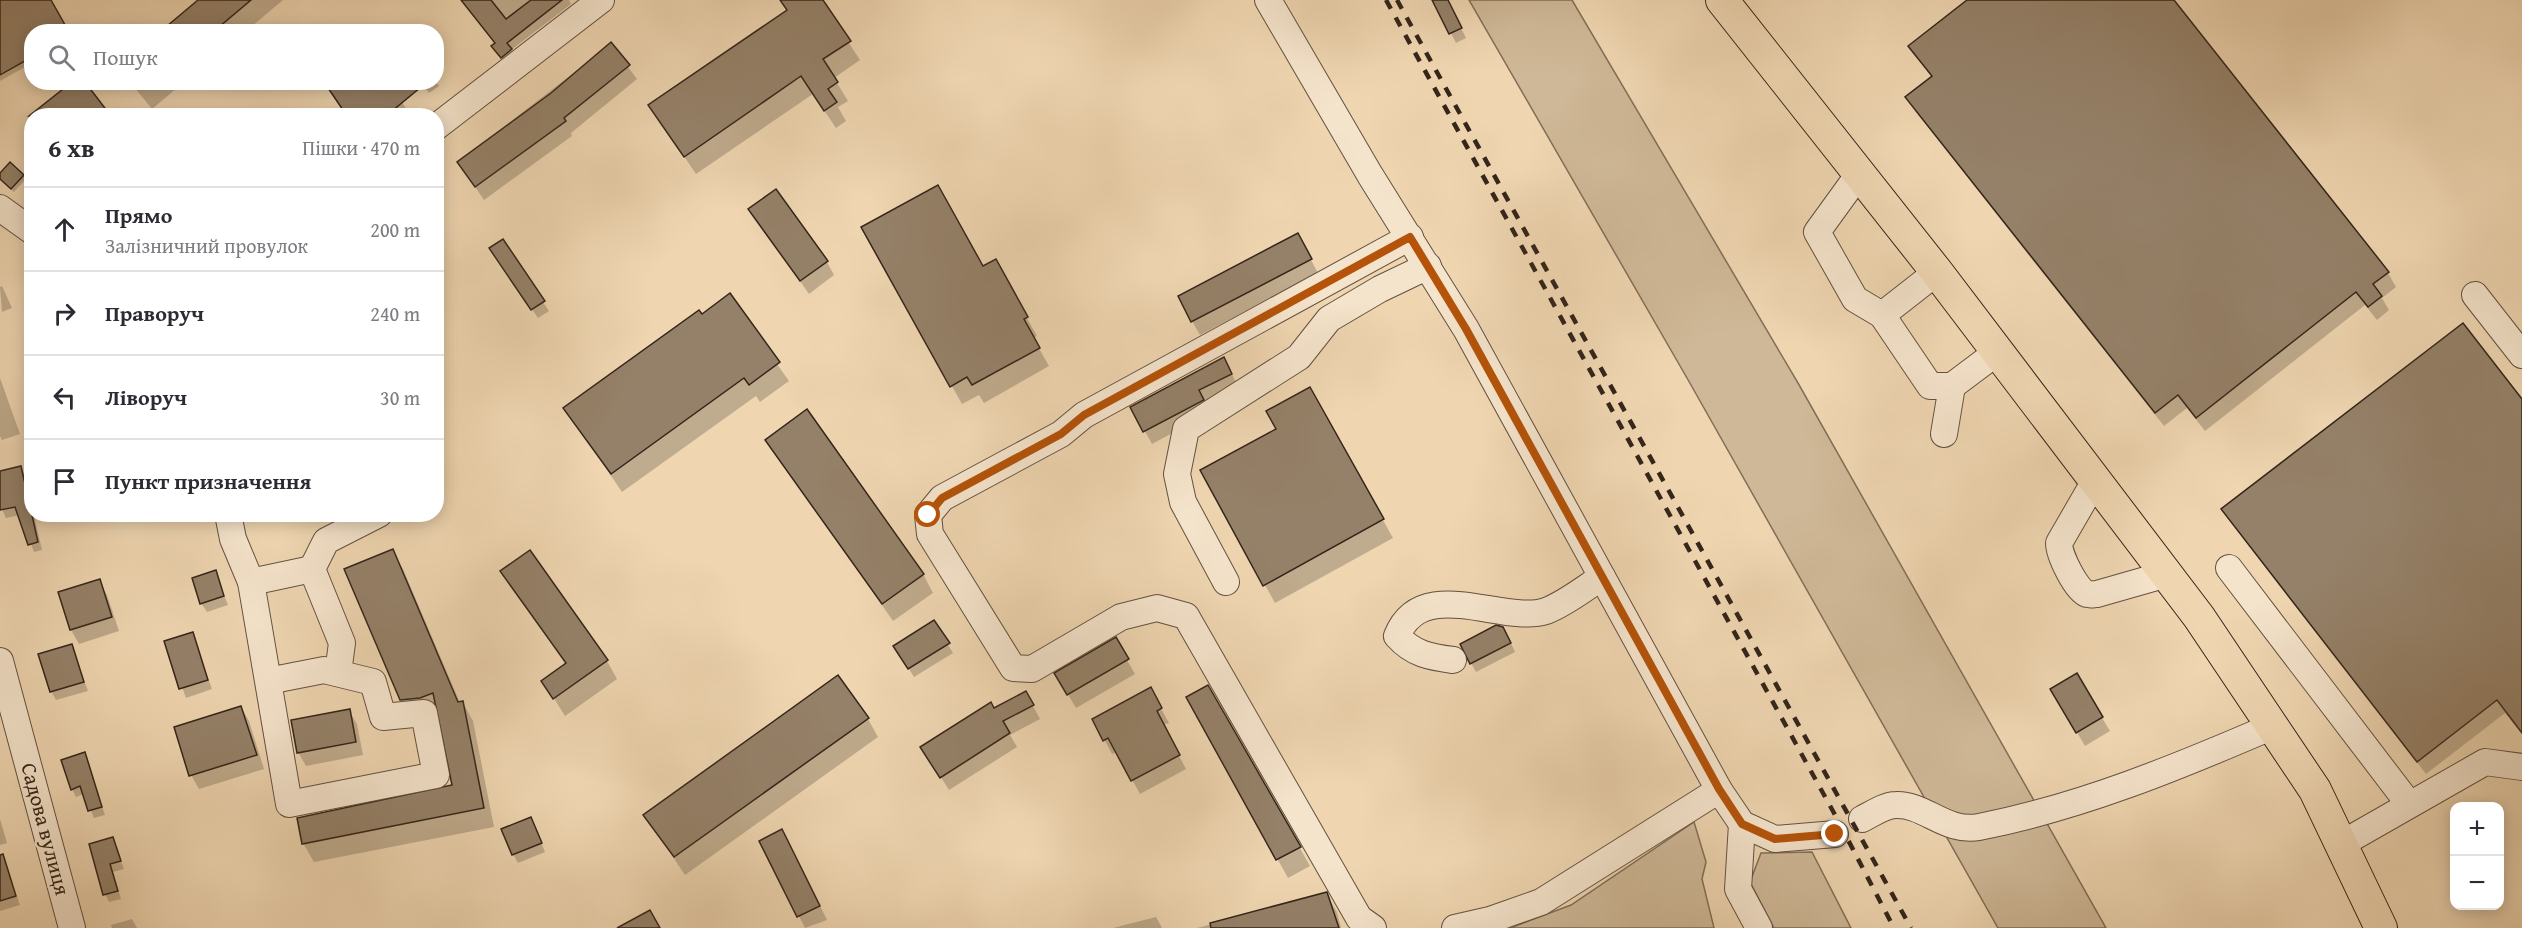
<!DOCTYPE html>
<html lang="uk">
<meta charset="utf-8">
<style>
:root{--surface:#fff;--page:#f2f2f3;--text:#2b2b33;--muted:#7c7c81;--line:#e1e1e2}
body{margin:0;font-family:"Gentium Book Plus",serif;background:var(--page);color:var(--text)}
.controls{position:absolute;right:18px;bottom:18px;display:grid;overflow:hidden;border-radius:12px;box-shadow:0 3px 15px #0003}
.controls button{width:54px;height:54px;display:grid;place-items:center;padding:0;border:0;border-bottom:2px solid var(--line);background:var(--surface);color:var(--text);font:30px sans-serif}
.stop{position:absolute;width:18px;height:18px;margin:-14px;border:4px solid #b45309;border-radius:50%;background:#fff}
.stop.end{background:#b45309;border-color:#fff;box-shadow:0 2px 6px #0008}
.list{margin:0;padding:0;list-style:none}
h2{display:flex;justify-content:space-between;align-items:center;height:78px;margin:0;padding:0 24px;font-size:26px}
h2 small{font-size:20px;font-weight:400;color:var(--muted)}
.list li{display:grid;grid-template-columns:39px 1fr auto;gap:18px;align-items:center;box-sizing:border-box;height:84px;padding:0 24px;border-top:2px solid var(--line)}
.list b{display:block;font-size:22px;white-space:nowrap}
.list p{margin:0;font-size:20px;white-space:nowrap;color:var(--muted)}
.list em{font-size:20px;font-style:normal;color:var(--muted)}
.icon{flex:none;width:33px;height:33px;fill:none;stroke:currentColor;stroke-width:2;stroke-linecap:round;stroke-linejoin:round}
.map{position:relative;flex:none;width:2522px;height:928px;overflow:hidden}
.search{position:absolute;background:var(--surface);box-shadow:0 3px 15px #0003;left:24px;top:24px;width:420px;height:66px;display:flex;align-items:center;gap:15px;box-sizing:border-box;padding:0 21px;border-radius:24px;color:var(--muted);font-size:22px}
.panel{position:absolute;background:var(--surface);box-shadow:0 3px 15px #0003;left:24px;top:108px;width:420px;height:414px;border-radius:24px}
.map>svg:first-child{display:block}
</style>
<div class="map">
<svg width="2522" height="928" viewBox="0 0 2522 928">
<rect width="100%" height="100%" fill="#efd6b1"/>
<filter id="stains"><feTurbulence type="fractalNoise" baseFrequency=".00333" numOctaves="4"/><feColorMatrix values="0 0 0 0 .2 0 0 0 0 .09 0 0 0 0 .02 0 0 0 .5 -.17"/></filter>
<radialGradient id="worn" r=".72"><stop offset=".6" stop-color="#630" stop-opacity="0"/><stop offset="1" stop-color="#630" stop-opacity=".3"/></radialGradient>
<!-- green -->
<g fill="#cfb897" stroke="#826e58" stroke-width="1.5">
<polygon points="1469,0 1572,0 1798,383 2106,928 1998,928 1687,378"/>
<polygon points="1694,822 1706,862 1702,879 1714,928 1510,928 1571,905"/>
<polygon points="1812,852 1851,928 1774,928 1750,882 1761,853"/>
</g>
<!-- shadow -->
<g fill="#0003">
<polygon points="0,0 49,0 32,32 32,63 0,81"/>
<polygon points="200,0 283,0 245,32 162,32"/>
<polygon points="465,0 569,0 571,4 511,50 515,58 506,65 493,47 496,44"/>
<polygon points="784,0 821,0 860,60 834,78 848,101 838,107 846,121 836,128 813,94 696,174 650,106 788,11"/>
<polygon points="1434,0 1447,0 1466,38 1456,43"/>
<polygon points="1969,0 2172,0 2388,273 2396,287 2382,298 2389,310 2377,320 2365,305 2205,431 2187,408 2164,426 1915,111 1907,98 1932,78 1910,47"/>
<polygon points="611,44 637,79 571,133 572,136 484,200 458,162"/>
<polygon points="130,82 184,82 152,109"/>
<polygon points="421,82 436,82 439,86 429,93"/>
<polygon points="402,102 407,110 399,116 341,116 346,112"/>
<polygon points="0,175 23,176 25,180 14,192 1,180"/>
<polygon points="750,209 827,262 834,275 809,294"/>
<polygon points="863,228 983,268 995,261 1037,336 1033,338 1049,366 984,403 979,395 962,404"/>
<polygon points="1305,249 1318,273 1200,335 1192,321"/>
<polygon points="496,257 543,302 549,311 538,318"/>
<polygon points="2,286 12,308 2,312 0,287"/>
<polygon points="729,296 789,381 760,402 756,396 622,492 565,408"/>
<polygon points="1231,372 1238,387 1210,413 1152,444 1132,408"/>
<polygon points="0,378 20,434 2,440 0,436"/>
<polygon points="2522,401 2522,734 2505,713 2426,774 2223,510"/>
<polygon points="1320,407 1393,538 1275,603 1265,585"/>
<polygon points="767,440 923,574 933,593 893,621"/>
<polygon points="20,468 25,476 42,550 34,552 20,515 6,518 0,505 0,473"/>
<polygon points="392,551 403,569 460,703 463,703 473,721 494,827 314,862 303,843 453,786 439,713 412,718 401,700"/>
<polygon points="502,571 607,661 617,679 565,716 543,681 566,665"/>
<polygon points="215,572 228,605 207,612 201,603"/>
<polygon points="99,581 107,595 119,631 79,644 71,630 60,593"/>
<polygon points="934,622 953,653 914,677 895,646"/>
<polygon points="192,634 212,689 186,698 166,642"/>
<polygon points="1508,637 1515,652 1476,672 1471,663"/>
<polygon points="1115,639 1135,674 1076,708 1056,674"/>
<polygon points="71,646 88,691 56,700 51,691"/>
<polygon points="2076,675 2110,731 2085,746 2052,690"/>
<polygon points="1208,687 1310,866 1288,878 1188,698"/>
<polygon points="1026,693 1040,719 1010,735 1017,747 949,790 930,760 994,710"/>
<polygon points="1158,703 1169,723 1163,725 1186,769 1140,794 1117,752 1112,754 1094,720"/>
<polygon points="241,707 249,721 264,769 199,789 191,775"/>
<polygon points="349,711 357,724 363,755 306,766 298,752"/>
<polygon points="868,719 878,737 685,875 645,815"/>
<polygon points="84,754 105,815 94,818 84,794 76,797 72,789"/>
<polygon points="0,819 7,843 0,845"/>
<polygon points="531,819 545,852 518,863 513,854"/>
<polygon points="112,839 124,869 113,872 121,899 109,902 105,894"/>
<polygon points="761,841 790,845 827,920 805,928"/>
<polygon points="6,867 20,905 0,911 0,869"/>
<polygon points="1326,894 1337,912 1341,928 1197,928"/>
<polygon points="1156,917 1162,928 1113,928"/>
<polygon points="132,919 137,928 112,928 111,925"/>
</g>
<!-- building -->
<g fill="#958169" stroke="#34251a" stroke-width="1.5">
<polygon points="0,0 51,0 69,32 32,32 32,57 0,75"/>
<polygon points="198,0 251,0 213,32 160,32"/>
<polygon points="461,0 491,0 506,19 531,0 562,0 507,43 512,49 501,58 491,46 495,43"/>
<polygon points="780,0 823,0 851,41 823,59 838,82 828,89 837,102 824,111 801,76 684,157 648,105 787,10"/>
<polygon points="1432,0 1448,0 1462,28 1449,34"/>
<polygon points="1967,0 2174,0 2389,272 2373,284 2382,296 2368,307 2356,292 2196,418 2178,395 2155,413 1905,97 1932,76 1908,46"/>
<polygon points="611,42 630,65 564,118 566,121 475,187 457,162 551,93"/>
<polygon points="72,82 85,82 111,116 29,116"/>
<polygon points="324,82 427,82 386,116 347,116"/>
<polygon points="10,162 24,175 11,189 0,179 0,173"/>
<polygon points="938,185 983,266 996,259 1028,317 1024,319 1040,348 972,385 967,377 950,387 861,227"/>
<polygon points="776,189 828,261 800,281 748,209"/>
<polygon points="1298,233 1312,259 1191,322 1178,296"/>
<polygon points="503,239 545,301 531,310 489,248"/>
<polygon points="730,293 780,362 749,385 744,378 611,474 563,408 699,310 702,314"/>
<polygon points="2463,323 2522,399 2522,733 2497,700 2417,762 2221,509"/>
<polygon points="1224,357 1232,374 1199,390 1204,400 1143,432 1130,407"/>
<polygon points="1310,387 1384,519 1263,586 1200,470 1276,429 1266,411"/>
<polygon points="807,409 924,574 882,604 765,440"/>
<polygon points="21,466 38,542 28,545 15,507 0,510 0,471"/>
<polygon points="393,549 458,702 463,701 484,808 302,844 297,818 452,785 433,693 420,698 400,700 344,569"/>
<polygon points="530,550 608,660 553,699 541,681 566,663 500,571"/>
<polygon points="216,570 224,596 200,604 192,578"/>
<polygon points="100,579 112,617 70,630 58,592"/>
<polygon points="934,620 950,643 908,669 893,646"/>
<polygon points="1496,625 1503,627 1511,643 1470,664 1460,644"/>
<polygon points="193,632 208,680 179,689 164,641"/>
<polygon points="1116,637 1129,659 1067,695 1054,673"/>
<polygon points="72,644 84,682 50,692 38,654"/>
<polygon points="2077,673 2103,717 2076,733 2050,689"/>
<polygon points="838,675 869,718 674,857 643,815"/>
<polygon points="1208,685 1301,847 1276,860 1186,697"/>
<polygon points="1151,687 1162,708 1157,711 1180,755 1131,781 1108,738 1103,741 1092,719"/>
<polygon points="1026,691 1034,705 1003,721 1010,733 940,778 920,747 991,702 994,708"/>
<polygon points="241,706 257,755 189,776 174,727"/>
<polygon points="350,709 356,742 297,753 291,720"/>
<polygon points="85,752 102,807 88,811 80,786 71,790 61,760"/>
<polygon points="531,817 542,843 512,855 501,829"/>
<polygon points="782,829 820,906 797,917 759,841"/>
<polygon points="113,837 121,861 110,864 118,891 103,895 89,844"/>
<polygon points="3,854 16,896 0,901 0,855"/>
<polygon points="1327,892 1339,928 1211,928 1210,923"/>
<polygon points="650,910 660,928 617,928"/>
</g>
<g fill="none" stroke-linecap="round" stroke-linejoin="round">
<!-- minor casing -->
<g stroke="#635140" stroke-width="28">
<g id="minor">
<polyline points="1268,0 1370,175 1466,329 1719,790 1742,824 1775,839 1835,834"/>
<polyline points="436,127 601,0"/>
<polyline points="1859,174 1817,232 1855,299 1882,315 1937,272"/>
<polyline points="0,208 32,231"/>
<polyline points="2475,295 2522,355"/>
<polyline points="1882,315 1930,386 1952,386 1996,353"/>
<polyline points="1944,434 1952,386"/>
<path d="M2096,479L2059,543C2059,555 2076,590 2087,594C2091,595 2094,594 2097,594L2167,574"/>
<polyline points="228,514 233,539 251,582 289,804 436,775 424,713 383,717 373,682 324,670 268,681"/>
<polyline points="2229,568 2409,804"/>
<polyline points="251,582 312,569"/>
<polyline points="1226,582 1183,502 1177,474 1186,429 1299,357 1329,319 1380,289 1428,266"/>
<path d="M1453,660C1430,657 1413,654 1397,636C1422,574 1503,625 1546,611C1565,604 1585,588 1602,577"/>
<polyline points="0,661 72,928"/>
<polyline points="338,673 342,643 312,569 326,541 379,514"/>
<path d="M1862,819C1872,814 1885,805 1896,805C1925,804 1945,833 1979,827C2081,807 2178,767 2273,726"/>
<polyline points="1742,824 1738,889 1759,928"/>
<polyline points="2343,843 2485,762 2522,767"/>
<polyline points="1373,928 1359,918 1186,616 1157,608 1121,617 1032,669 1013,668 930,534 928,515 942,498 1061,434 1084,415 1410,237"/>
<polyline points="1455,928 1490,920 1541,902 1719,790"/>
</g>
</g>
<!-- major casing -->
<g stroke="#34251a" stroke-width="34">
<polyline id="major" points="1722,0 1937,272 2199,617 2315,790 2381,928"/>
</g>
<!-- minor -->
<use href="#minor" stroke="#f5e4cc" stroke-width="26"/>
<!-- major -->
<use href="#major" stroke="#efd6b1" stroke-width="32"/>
<!-- rail -->
<g stroke="#34251a" stroke-width="4.5" stroke-dasharray="10 10" stroke-linecap="butt">
<polyline points="1386,0 1834,813 1894,928"/>
<polyline points="1397,0 1911,928"/>
</g>
</g>
<g fill="none" stroke-linecap="round" stroke-linejoin="round">
<!-- route -->
<polyline stroke="#b45309" stroke-width="8" points="928,515 942,498 1061,434 1084,415 1410,237 1466,329 1719,789 1742,824 1775,839 1835,834"/>
</g>
<g text-anchor="middle" dominant-baseline="central" stroke-width="4.5" stroke-linejoin="round" paint-order="stroke">
<!-- street labels -->
<g font-size="21" fill="#34251a" stroke="#f5e4cc">
<text transform="translate(46 829) rotate(75)">Садова вулиця</text>
</g>
</g>
<rect width="100%" height="100%" filter="url(#stains)"/>
<rect width="100%" height="100%" fill="url(#worn)"/>
</svg>
<div class="controls">
<button>+</button>
<button>−</button>
</div>
<div class="stop" style="left:928px;top:515px"></div>
<div class="stop end" style="left:1835px;top:834px"></div>
<div class="search"><svg class="icon" aria-label="search" viewBox="0 0 24 24"><circle cx="10" cy="10" r="6"/><path d="M15 15l6 6"/></svg>Пошук</div>
<section class="panel">
<h2>6 хв<small>Пішки · 470 m</small></h2>
<ul class="list">
<li><svg class="icon" aria-label="ahead" viewBox="0 0 24 24"><path d="M12 20V5M6 11l6-6 6 6"/></svg><div><b>Прямо</b><p>Залізничний провулок</p></div><em>200 m</em></li>
<li><svg class="icon" aria-label="right" viewBox="0 0 24 24"><path d="M7 20v-9h11M14 6l5 5-5 5"/></svg><div><b>Праворуч</b></div><em>240 m</em></li>
<li><svg class="icon" aria-label="left" viewBox="0 0 24 24"><path d="M17 20v-9H6M10 6l-5 5 5 5"/></svg><div><b>Ліворуч</b></div><em>30 m</em></li>
<li><svg class="icon" aria-label="arrive" viewBox="0 0 24 24"><path d="M6 21V4h12l-3 4 3 4H6"/></svg><div><b>Пункт призначення</b></div></li>
</ul>
</section>
</div>
